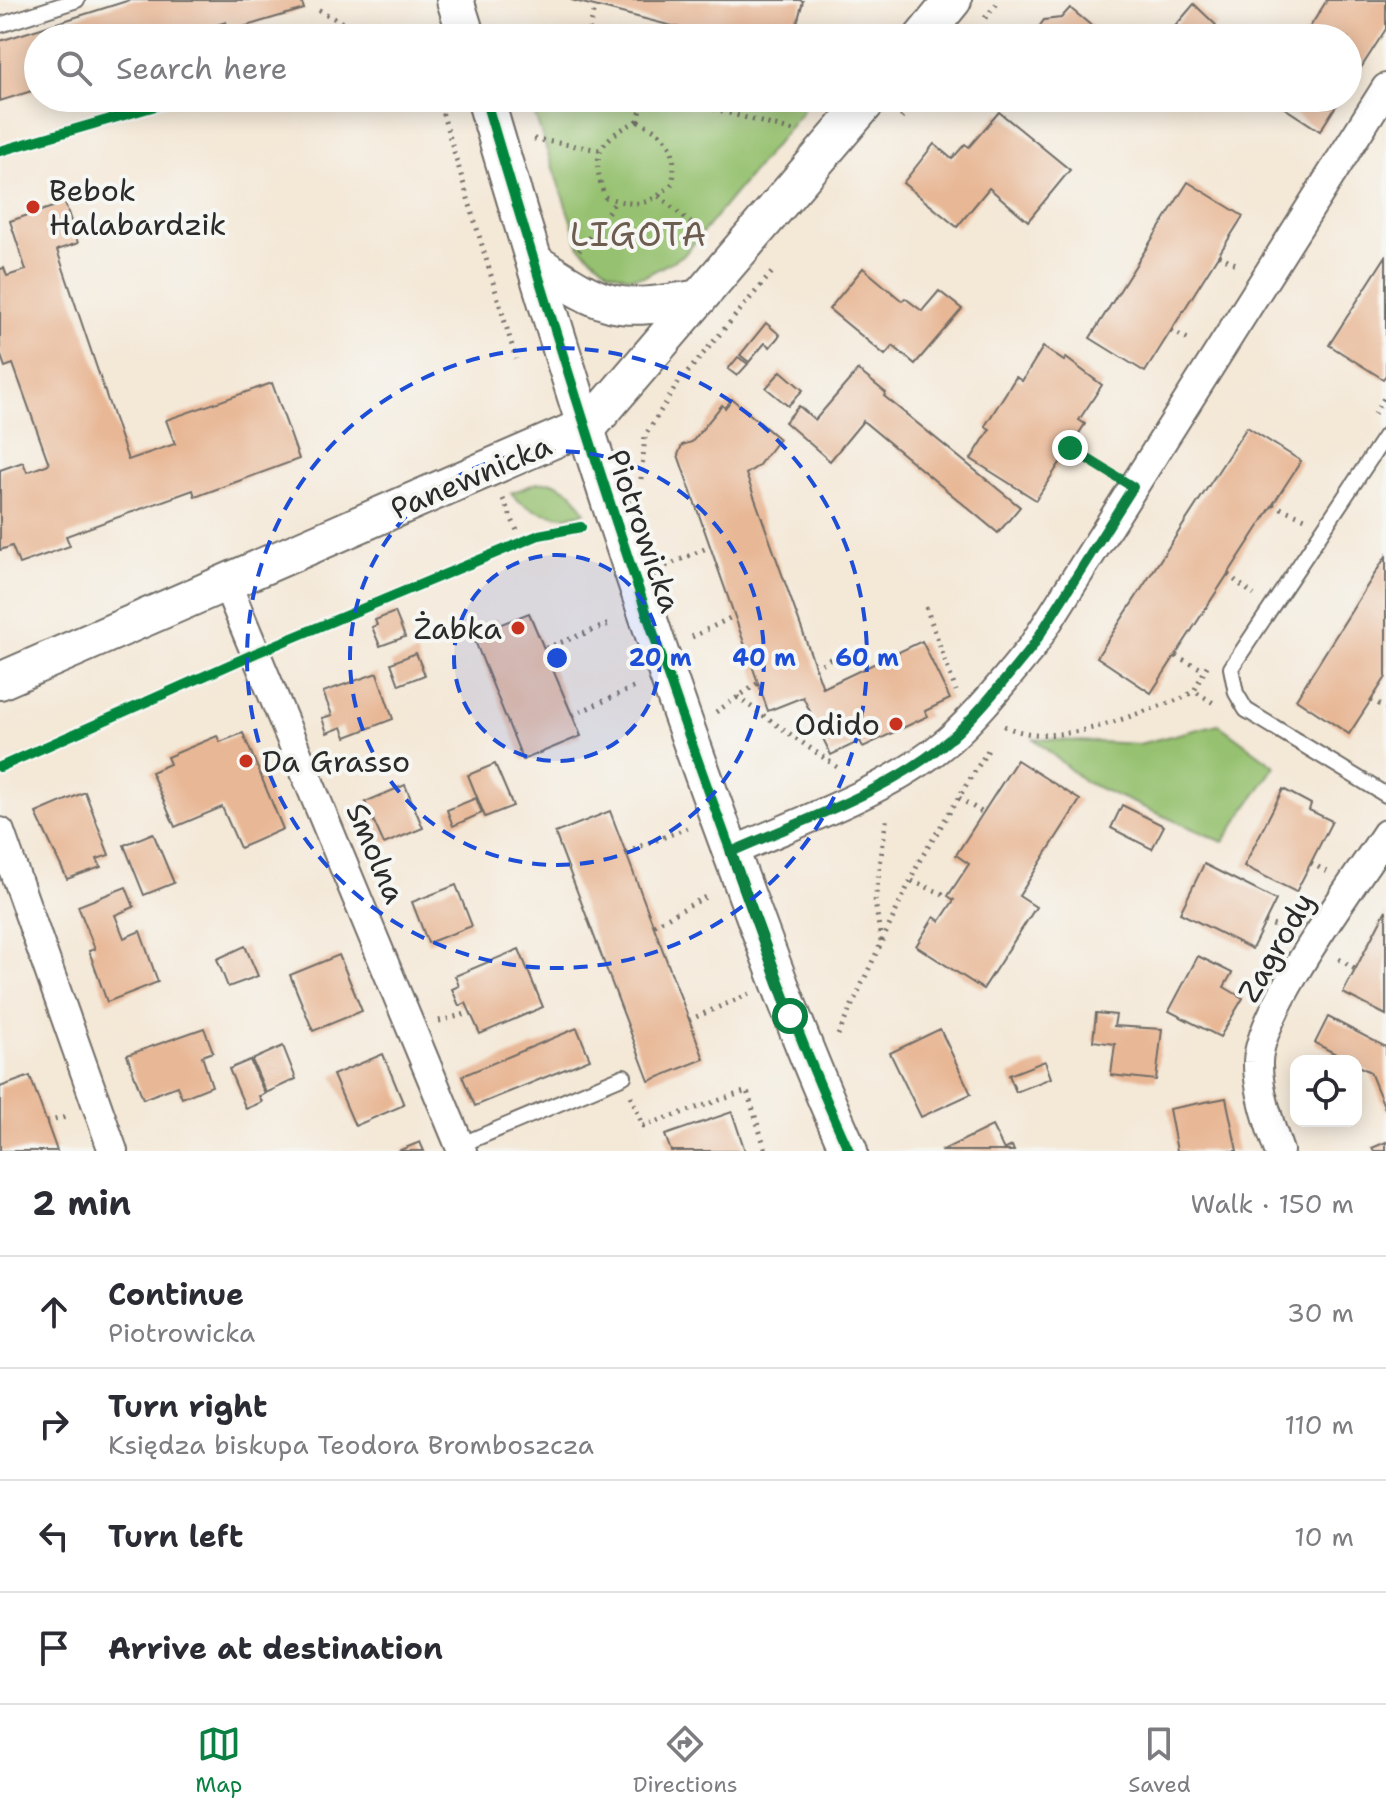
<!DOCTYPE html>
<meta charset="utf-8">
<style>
:root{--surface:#fff;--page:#f7f7f7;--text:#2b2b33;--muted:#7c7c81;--line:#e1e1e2;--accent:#0b8043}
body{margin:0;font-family:"Shantell Sans",sans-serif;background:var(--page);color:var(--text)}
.controls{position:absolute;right:24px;bottom:24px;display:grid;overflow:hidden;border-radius:16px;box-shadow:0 4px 20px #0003}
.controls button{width:72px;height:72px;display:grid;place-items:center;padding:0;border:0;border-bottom:2px solid var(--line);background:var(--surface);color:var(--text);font:40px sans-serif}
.stop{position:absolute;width:24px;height:24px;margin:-18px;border:6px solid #0b8043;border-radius:50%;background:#fff}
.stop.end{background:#0b8043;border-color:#fff;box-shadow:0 2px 8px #0008}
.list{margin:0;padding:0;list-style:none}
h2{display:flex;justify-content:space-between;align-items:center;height:104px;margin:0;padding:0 32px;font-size:34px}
h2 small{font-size:26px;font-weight:400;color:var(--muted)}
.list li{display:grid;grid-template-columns:52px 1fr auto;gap:24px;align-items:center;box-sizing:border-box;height:112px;padding:0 32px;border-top:2px solid var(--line)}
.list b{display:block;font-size:30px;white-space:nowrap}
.list p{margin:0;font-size:26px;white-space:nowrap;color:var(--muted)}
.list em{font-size:26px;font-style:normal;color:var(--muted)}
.icon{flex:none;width:44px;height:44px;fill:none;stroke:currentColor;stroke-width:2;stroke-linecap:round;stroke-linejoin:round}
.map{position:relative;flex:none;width:1386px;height:1151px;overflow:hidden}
.search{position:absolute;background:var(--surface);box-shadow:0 4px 20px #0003;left:24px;right:24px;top:24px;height:88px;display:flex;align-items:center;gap:20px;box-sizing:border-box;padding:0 28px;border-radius:44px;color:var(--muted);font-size:30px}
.sheet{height:552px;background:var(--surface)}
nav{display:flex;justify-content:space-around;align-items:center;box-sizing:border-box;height:112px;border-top:2px solid var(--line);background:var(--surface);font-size:22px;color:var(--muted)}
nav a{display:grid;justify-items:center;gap:4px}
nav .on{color:var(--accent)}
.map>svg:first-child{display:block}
</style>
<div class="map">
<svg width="1386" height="1151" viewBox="0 0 1386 1151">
<rect width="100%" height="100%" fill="#f6f6f2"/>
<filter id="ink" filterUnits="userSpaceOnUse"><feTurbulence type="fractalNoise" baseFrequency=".0125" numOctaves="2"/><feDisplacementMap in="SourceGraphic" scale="16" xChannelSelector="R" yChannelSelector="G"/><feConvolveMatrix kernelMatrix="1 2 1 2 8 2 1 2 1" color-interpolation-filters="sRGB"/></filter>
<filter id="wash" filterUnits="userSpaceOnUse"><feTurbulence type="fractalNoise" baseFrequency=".006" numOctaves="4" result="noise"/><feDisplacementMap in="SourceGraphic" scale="32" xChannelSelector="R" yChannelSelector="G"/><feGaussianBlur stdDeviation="1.8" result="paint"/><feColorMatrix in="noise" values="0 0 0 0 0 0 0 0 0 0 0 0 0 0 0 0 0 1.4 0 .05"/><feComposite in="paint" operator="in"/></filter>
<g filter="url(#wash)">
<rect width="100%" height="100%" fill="#f4e8d7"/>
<!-- green -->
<g fill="#96c16f" stroke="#60764d" stroke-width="2">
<polygon points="529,98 782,98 802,103 803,111 684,255 645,276 629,277 609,271 580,247"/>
<path d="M553,482L572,492L585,512C563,522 526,512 511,493L537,483Z"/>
<polygon points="1218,724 1275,766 1223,842 1085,782 1034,739 1139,744"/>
</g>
<g id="blocks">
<!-- building -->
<g fill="#e8b795">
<polygon points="130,0 301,0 304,9 229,31 226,22 207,28 210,37 206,38 38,38 38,89 0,101 0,41"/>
<polygon points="571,0 799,0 803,1 793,38 719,38"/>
<polygon points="1327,0 1386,0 1386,29 1348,88 1348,38 1303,38"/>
<polygon points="1194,4 1216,25 1204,38 1165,38"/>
<polygon points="1070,8 1093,27 1091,30 1101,38 1040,38 1039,27 1044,20 1061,18"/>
<polygon points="1269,98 1341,98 1320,131"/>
<polygon points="999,112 1070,170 1028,221 989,188 957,227 903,183 934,144 952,159 965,144 969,147"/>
<polygon points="1188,182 1243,216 1145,372 1090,338"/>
<polygon points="65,203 78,243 57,250 128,460 175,444 166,420 272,383 299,459 195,497 193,490 66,536 70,546 19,564 12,546 0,550 0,470 23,462 27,472 49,464 13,364 5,367 0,353 0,269 4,268 7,276 26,270 10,221"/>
<polygon points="1386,256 1386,375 1383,379 1329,345"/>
<polygon points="863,268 902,301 905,298 922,311 939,291 962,309 915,364 893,346 885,355 829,309"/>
<polygon points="766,323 780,335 770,347 765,343 749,362 740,355"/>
<polygon points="1043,347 1064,361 1066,358 1102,385 1079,420 1085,424 1036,500 971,459 990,429 985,426 1016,377 1022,381"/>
<polygon points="738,357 748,364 737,376 728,369"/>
<polygon points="858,370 886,393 884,396 1020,507 998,533 863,421 830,461 785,422 799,406 815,420"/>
<polygon points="781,371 803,390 788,406 766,388"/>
<polygon points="732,399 779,439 758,466 746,474 823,688 922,641 950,699 925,711 928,716 863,747 860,741 831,755 803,697 768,711 678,455 682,445 692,442 722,405 725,408"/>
<polygon points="1247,427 1301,461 1151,693 1097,657"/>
<polygon points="1386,556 1386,677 1349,734 1296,699"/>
<polygon points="395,612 405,637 380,646 372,627 377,625 375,620"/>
<polygon points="529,613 581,736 523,760 473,636 477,634 474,627 497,619 499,625"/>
<polygon points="416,653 425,675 399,685 391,663"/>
<polygon points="377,673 393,719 346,737 342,727 327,733 322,718 332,715 323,692"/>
<polygon points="243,733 283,829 240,848 222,807 175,827 151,772 170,764 167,757 217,736 220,742"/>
<polygon points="1017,760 1080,800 1019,896 1036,907 983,989 916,946 934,917 940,921 954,900 948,896 969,864 956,855"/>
<polygon points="495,764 513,806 485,817 468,775"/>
<polygon points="405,785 423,828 384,844 365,802"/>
<polygon points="1283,789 1311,804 1309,810 1332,821 1296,892 1244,866"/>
<polygon points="85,792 109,855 97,859 101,867 67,879 36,813"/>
<polygon points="476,798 482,813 453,826 447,810"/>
<polygon points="1122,805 1164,826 1152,849 1111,828"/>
<polygon points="610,811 704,1059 649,1081 555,833"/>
<polygon points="153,833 174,883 144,895 124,845"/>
<polygon points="1204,864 1276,900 1252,949 1180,913"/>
<polygon points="456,885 472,926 428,943 412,902"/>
<polygon points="126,887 134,907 115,915 124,938 140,931 158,982 107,1002 89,951 95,949 78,906"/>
<polygon points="1386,910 1386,1015 1343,993"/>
<polygon points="245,946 258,976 228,987 217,959"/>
<polygon points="519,949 543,1007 480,1034 466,1003 459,1006 452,989 459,986 455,976"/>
<polygon points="339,955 362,1011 313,1031 290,975"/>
<polygon points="1198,956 1232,973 1224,987 1243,998 1220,1037 1169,1011"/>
<polygon points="1096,1013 1116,1015 1114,1026 1162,1029 1156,1080 1111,1075 1115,1044 1093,1041"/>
<polygon points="1328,1017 1386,1047 1386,1111 1370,1072 1356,1065 1356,1061 1349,1061 1315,1043"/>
<polygon points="204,1028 213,1052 202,1056 212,1086 182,1098 177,1086 143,1099 127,1055"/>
<polygon points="577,1028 590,1059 475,1106 462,1076"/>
<polygon points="940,1029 971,1094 921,1117 890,1053"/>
<polygon points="283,1046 296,1079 266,1093 252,1060"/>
<polygon points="383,1054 404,1105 355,1126 333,1075"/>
<polygon points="250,1060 265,1094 259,1096 262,1102 246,1109 229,1069"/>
<polygon points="1045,1061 1051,1078 1016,1092 1009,1075"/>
<polygon points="30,1076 57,1151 0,1151 0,1087"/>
<polygon points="1226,1098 1237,1151 1177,1151 1169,1109"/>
<polygon points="732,1112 745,1151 671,1151 665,1135"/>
<polygon points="992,1126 1004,1150 1012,1146 1014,1151 941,1151"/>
<polygon points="420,1142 424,1151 398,1151"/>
<polygon points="1386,1142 1386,1151 1374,1151 1372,1148"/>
</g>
</g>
</g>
<g filter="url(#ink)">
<use href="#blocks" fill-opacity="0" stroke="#716d67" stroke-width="2"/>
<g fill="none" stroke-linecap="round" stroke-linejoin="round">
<!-- service casing -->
<g stroke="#716d67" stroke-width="18">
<g id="service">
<polyline points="0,25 77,0"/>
<polyline points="1386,435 1231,668 1236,693 1246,710 1386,795"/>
<polyline points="460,1145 624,1076"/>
</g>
</g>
<!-- minor casing -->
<g stroke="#716d67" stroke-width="32">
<g id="minor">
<polyline points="226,582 462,1151"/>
<polyline points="0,832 113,1151"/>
<path d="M731,852C801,821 892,790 950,739C980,712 1006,678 1032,647L1386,88"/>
<path d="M1279,1151C1270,1128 1257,1086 1258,1062C1259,1010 1355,882 1386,834"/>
</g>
</g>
<!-- tertiary casing -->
<g stroke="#716d67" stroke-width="40">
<g id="tertiary">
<polyline points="455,0 467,38"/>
<polyline points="922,38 953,0"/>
<path d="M485,98C560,352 639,604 731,852C768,953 804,1053 849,1151"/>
<path d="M536,263C607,309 613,313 699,298"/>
<polyline points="0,681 592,423 870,98"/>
</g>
</g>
<!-- path -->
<g stroke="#716d67" stroke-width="5" stroke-dasharray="2 6" stroke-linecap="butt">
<polyline points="319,10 370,38"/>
<polyline points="985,18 1000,0"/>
<polyline points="588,38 594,7"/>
<polyline points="715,38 715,37"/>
<polyline points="438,98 516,359"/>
<polyline points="675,98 797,132"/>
<polyline points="901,118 918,98"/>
<path d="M638,121C672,137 676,147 673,183C648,207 637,207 605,197C590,156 598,139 638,121Z"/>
<polyline points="638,121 644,98"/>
<polyline points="534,139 600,150"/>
<polyline points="659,196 707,237"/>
<polyline points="579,251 616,201"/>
<polyline points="1219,255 1239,266"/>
<polyline points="1171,331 1192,341"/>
<polyline points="1374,414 1386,395"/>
<polyline points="1070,448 1108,472"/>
<polyline points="641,479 645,436 676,386 774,270"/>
<polyline points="503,499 522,542"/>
<polyline points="1273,505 1305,518"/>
<polyline points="666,566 709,547"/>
<polyline points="1228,575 1254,595"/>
<polyline points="926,607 956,691"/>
<polyline points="692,637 734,616"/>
<polyline points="546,648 612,623"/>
<polyline points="1176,656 1204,670"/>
<polyline points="1207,666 1194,691 1215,704"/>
<polyline points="815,668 838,654"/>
<polyline points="737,697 840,769"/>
<polyline points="1371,700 1386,708"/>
<polyline points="716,712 758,683"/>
<polyline points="573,715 637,686"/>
<path d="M1004,726C1058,751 1128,715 1181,699L1194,691"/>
<polyline points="959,798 983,813"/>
<polyline points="626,852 687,828"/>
<polyline points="1311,863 1327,872"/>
<polyline points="912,881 948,896"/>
<polyline points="1265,922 1285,930"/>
<polyline points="654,925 709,895"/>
<polyline points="881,941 875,901 887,815"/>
<polyline points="1339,959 1355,969"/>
<polyline points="689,1020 749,994"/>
<polyline points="439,1021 470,1013"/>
<polyline points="838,1035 920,860 990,747"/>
<polyline points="631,1096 643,1126 747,1091 766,1151"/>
<polyline points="47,1122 69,1116"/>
</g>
<!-- service -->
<use href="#service" stroke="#fff" stroke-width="14"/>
<!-- minor -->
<use href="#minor" stroke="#fff" stroke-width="28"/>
<!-- tertiary -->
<use href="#tertiary" stroke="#fff" stroke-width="36"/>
<!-- cycleway casing -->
<g stroke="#f6f6f2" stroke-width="15">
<g id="cycleway">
<path d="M485,98C560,352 639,604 731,852C768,953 804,1053 849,1151"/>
<polyline points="0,151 183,98"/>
<polyline points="0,767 256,653 539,535 581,527"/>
</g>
</g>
<!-- cycleway -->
<use href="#cycleway" stroke="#00873e" stroke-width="10"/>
</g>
</g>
<g fill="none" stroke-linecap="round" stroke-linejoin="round" filter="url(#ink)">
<!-- route -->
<path stroke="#0b8043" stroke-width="10" d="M790,1016L731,852C803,820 889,792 950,739C980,712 1006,678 1032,647L1133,487L1070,448"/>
</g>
<!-- distance rings -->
<circle cx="557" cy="658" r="103" fill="#1d4ed8" fill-opacity=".12"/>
<g fill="none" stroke="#1d4ed8" stroke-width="4" stroke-dasharray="14 10">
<circle cx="557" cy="658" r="103"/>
<circle cx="557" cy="658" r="207"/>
<circle cx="557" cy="658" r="310"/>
</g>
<!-- markers -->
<g fill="#c8321e" stroke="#f6f6f2" stroke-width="3">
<circle cx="33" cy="207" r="8"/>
<circle cx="518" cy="628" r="8"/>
<circle cx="896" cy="724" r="8"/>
<circle cx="246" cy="761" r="8"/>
</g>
<g text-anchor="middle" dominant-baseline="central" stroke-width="8" stroke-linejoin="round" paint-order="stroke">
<!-- poi labels -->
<g font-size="30" fill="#2b2b2b" stroke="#f6f6f2" text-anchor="start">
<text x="49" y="190">Bebok<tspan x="49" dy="34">Halabardzik</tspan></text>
<text x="502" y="628" text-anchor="end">Żabka</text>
<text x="880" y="724" text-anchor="end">Odido</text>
<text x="262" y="761">Da Grasso</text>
</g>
<!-- street labels -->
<g font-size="30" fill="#2b2b2b" stroke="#f6f6f2">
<text transform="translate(471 477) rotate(-23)">Panewnicka</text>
<text transform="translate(644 531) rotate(71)">Piotrowicka</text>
<text transform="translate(376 853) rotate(67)">Smolna</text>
<text transform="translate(1276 947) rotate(-60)">Zagrody</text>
</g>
<!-- quarter labels -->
<g font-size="34" letter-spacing="2" fill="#6d5c50" stroke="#f6f6f2">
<text x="639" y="234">LIGOTA</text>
</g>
</g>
<circle cx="557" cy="658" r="12" fill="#1d4ed8" stroke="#f6f6f2" stroke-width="4"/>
<g font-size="24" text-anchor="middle" font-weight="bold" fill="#1d4ed8" stroke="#f6f6f2" stroke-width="8" stroke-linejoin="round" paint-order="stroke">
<text x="660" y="666">20 m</text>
<text x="764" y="666">40 m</text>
<text x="867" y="666">60 m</text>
</g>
</svg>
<div class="controls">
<button><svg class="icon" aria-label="locate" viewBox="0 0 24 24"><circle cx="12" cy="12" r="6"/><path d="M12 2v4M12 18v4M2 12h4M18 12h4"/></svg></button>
</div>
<div class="stop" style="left:790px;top:1016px"></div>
<div class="stop end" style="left:1070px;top:448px"></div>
<div class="search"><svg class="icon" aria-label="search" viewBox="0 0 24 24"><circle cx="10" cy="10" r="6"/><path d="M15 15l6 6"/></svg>Search here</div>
</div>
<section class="sheet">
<h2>2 min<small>Walk · 150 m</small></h2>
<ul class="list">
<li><svg class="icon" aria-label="ahead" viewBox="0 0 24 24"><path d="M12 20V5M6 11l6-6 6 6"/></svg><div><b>Continue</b><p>Piotrowicka</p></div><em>30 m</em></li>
<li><svg class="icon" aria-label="right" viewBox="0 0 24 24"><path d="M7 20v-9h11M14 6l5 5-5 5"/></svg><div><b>Turn right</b><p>Księdza biskupa Teodora Bromboszcza</p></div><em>110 m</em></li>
<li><svg class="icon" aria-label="left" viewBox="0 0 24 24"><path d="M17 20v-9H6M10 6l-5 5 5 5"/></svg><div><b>Turn left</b></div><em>10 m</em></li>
<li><svg class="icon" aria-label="arrive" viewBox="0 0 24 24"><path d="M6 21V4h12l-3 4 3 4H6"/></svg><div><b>Arrive at destination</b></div></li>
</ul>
</section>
<nav>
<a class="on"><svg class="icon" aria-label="map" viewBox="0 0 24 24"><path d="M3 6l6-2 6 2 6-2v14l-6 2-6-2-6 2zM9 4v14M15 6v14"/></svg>Map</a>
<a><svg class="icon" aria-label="directions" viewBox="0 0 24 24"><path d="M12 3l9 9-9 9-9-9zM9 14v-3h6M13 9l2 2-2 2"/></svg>Directions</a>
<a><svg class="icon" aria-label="saved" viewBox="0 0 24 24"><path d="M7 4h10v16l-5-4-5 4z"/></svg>Saved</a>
</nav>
